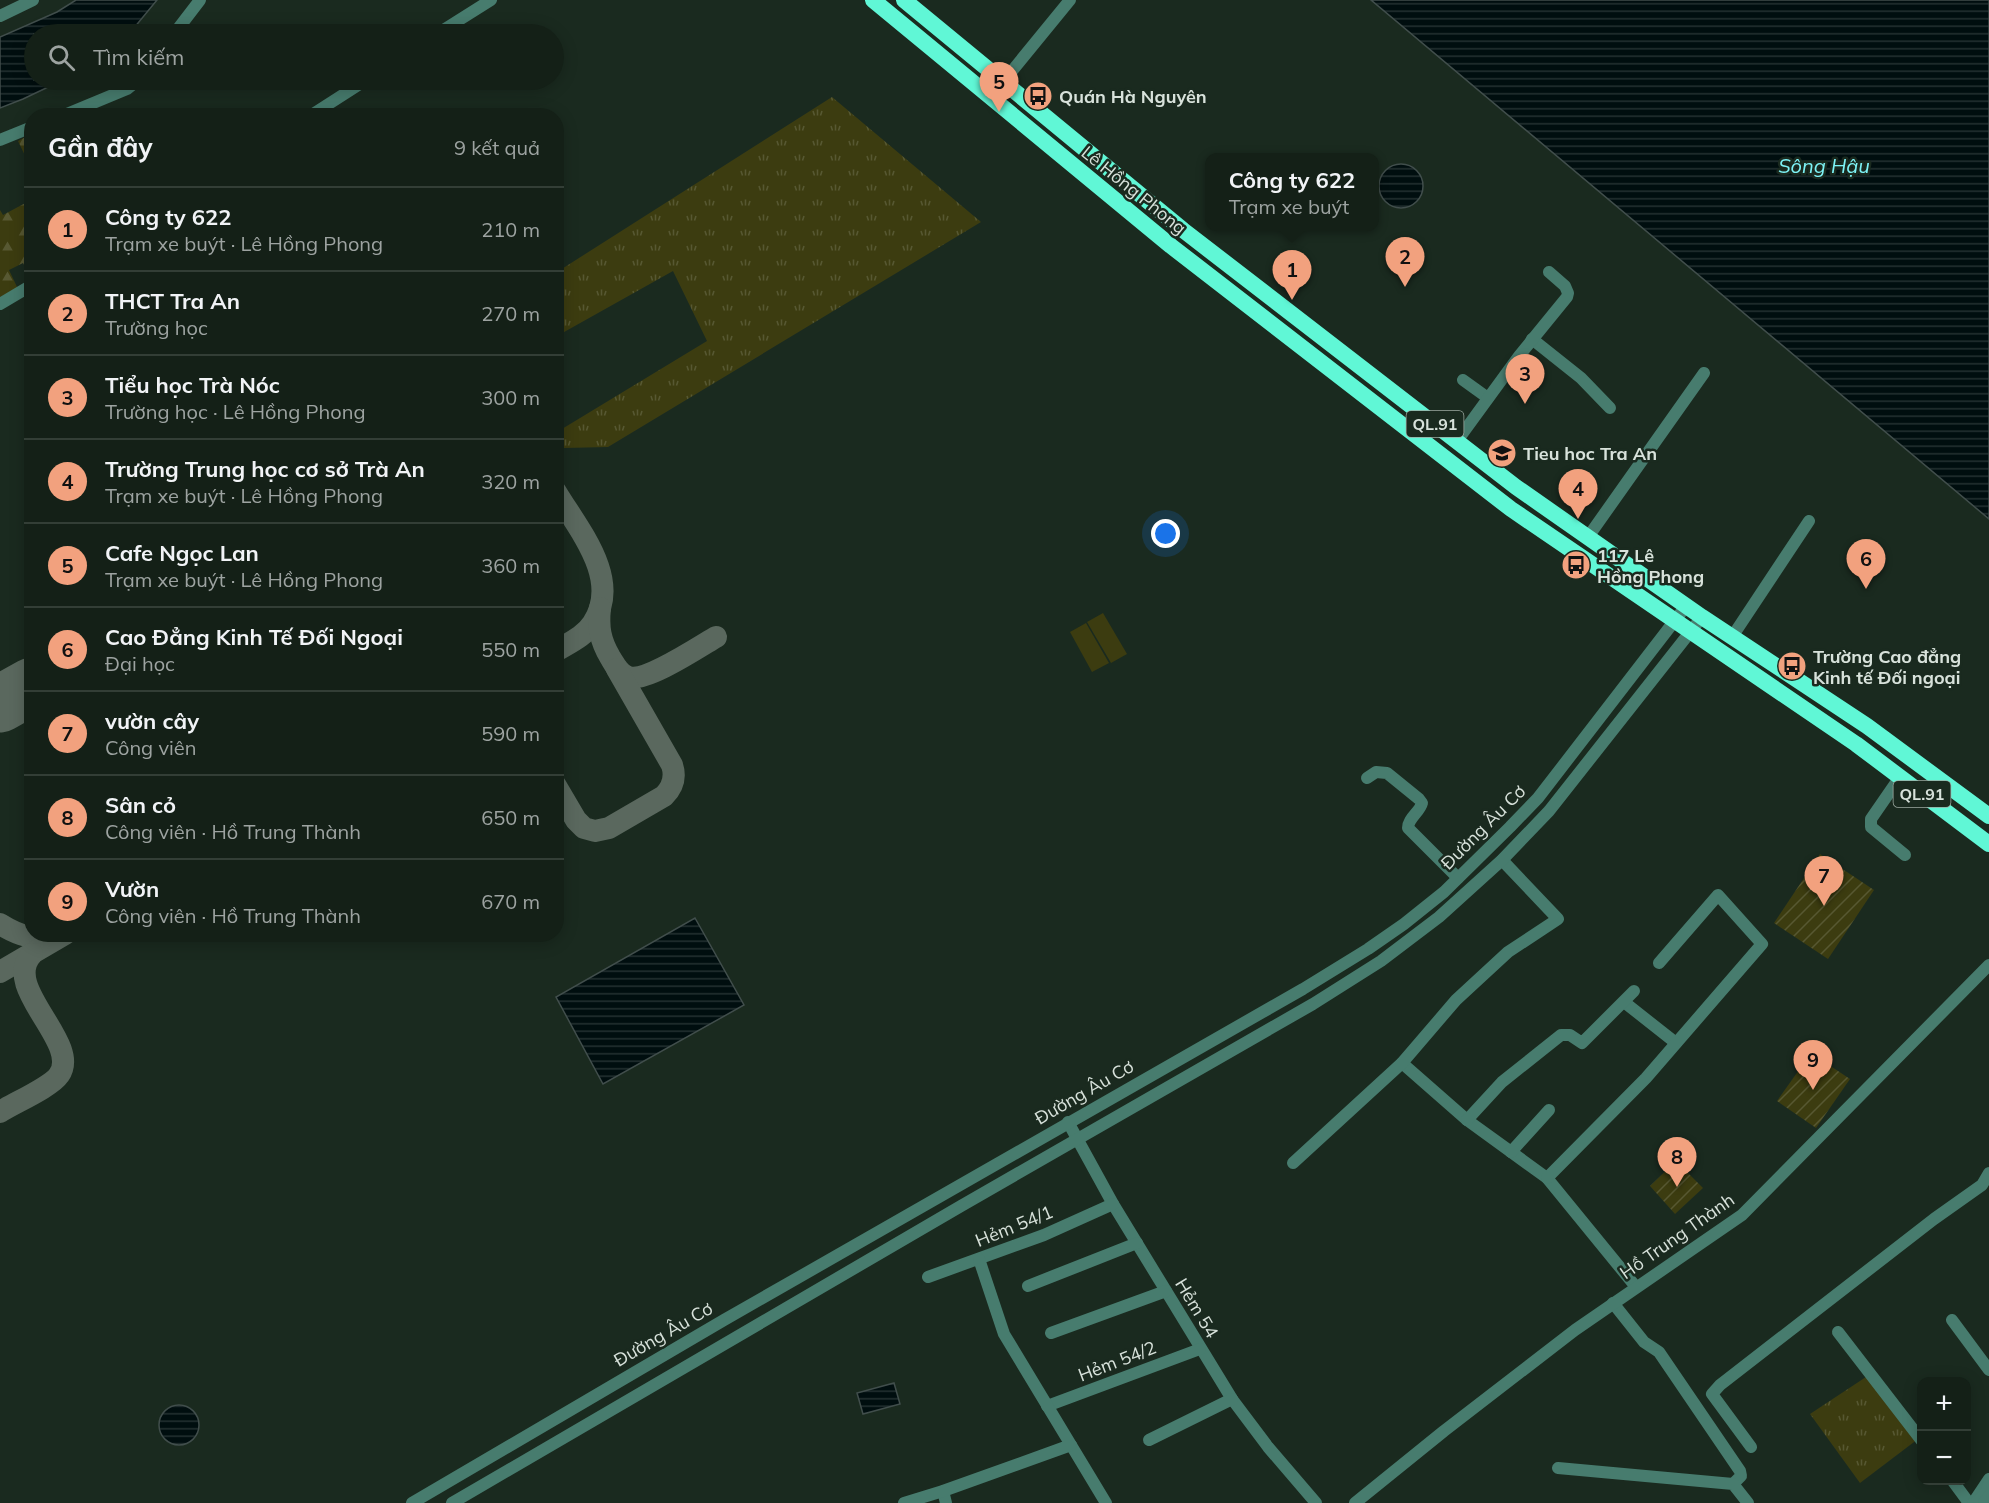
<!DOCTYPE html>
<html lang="vi">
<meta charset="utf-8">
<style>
:root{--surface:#142017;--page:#212d24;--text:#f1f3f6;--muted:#9da3a1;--line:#333e36;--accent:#f2a17e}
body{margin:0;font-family:Mulish,sans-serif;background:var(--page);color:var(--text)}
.controls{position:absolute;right:18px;bottom:18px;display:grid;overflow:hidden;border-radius:12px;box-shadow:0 3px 15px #0003}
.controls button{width:54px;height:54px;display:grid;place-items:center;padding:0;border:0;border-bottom:2px solid var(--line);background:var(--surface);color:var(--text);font:30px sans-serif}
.you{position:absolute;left:1166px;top:534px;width:21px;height:21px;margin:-15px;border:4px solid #fff;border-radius:50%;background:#1a73e8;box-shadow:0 0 0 9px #1a73e833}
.badge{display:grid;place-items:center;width:39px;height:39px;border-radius:50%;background:var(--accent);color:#111;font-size:20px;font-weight:700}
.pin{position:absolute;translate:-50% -50px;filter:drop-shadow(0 2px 3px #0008)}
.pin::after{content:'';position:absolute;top:32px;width:21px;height:18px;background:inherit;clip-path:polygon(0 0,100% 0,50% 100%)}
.popup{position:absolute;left:1205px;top:153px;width:174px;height:78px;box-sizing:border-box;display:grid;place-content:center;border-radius:12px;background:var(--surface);filter:drop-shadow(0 2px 4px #0005);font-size:20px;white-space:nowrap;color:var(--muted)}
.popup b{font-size:22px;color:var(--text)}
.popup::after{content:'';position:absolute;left:50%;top:100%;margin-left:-12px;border:12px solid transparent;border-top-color:var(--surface)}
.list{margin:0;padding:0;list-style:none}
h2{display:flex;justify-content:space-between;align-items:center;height:78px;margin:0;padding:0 24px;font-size:26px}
h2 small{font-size:20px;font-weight:400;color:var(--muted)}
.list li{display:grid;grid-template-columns:39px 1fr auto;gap:18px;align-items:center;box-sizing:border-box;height:84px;padding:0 24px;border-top:2px solid var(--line)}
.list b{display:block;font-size:22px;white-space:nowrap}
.list p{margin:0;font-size:20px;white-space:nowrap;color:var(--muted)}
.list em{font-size:20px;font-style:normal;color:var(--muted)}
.icon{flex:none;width:33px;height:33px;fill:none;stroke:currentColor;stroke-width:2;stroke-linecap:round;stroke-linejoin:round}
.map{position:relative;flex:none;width:1989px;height:1503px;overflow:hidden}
.search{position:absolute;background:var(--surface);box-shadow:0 3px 15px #0003;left:24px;top:24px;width:540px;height:66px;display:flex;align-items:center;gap:15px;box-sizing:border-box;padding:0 21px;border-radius:33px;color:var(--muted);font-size:22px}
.panel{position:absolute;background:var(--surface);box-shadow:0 3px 15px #0003;left:24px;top:108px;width:540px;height:834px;border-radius:24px}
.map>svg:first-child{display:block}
</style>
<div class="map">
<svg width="1989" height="1503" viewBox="0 0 1989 1503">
<defs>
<pattern id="grass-tufts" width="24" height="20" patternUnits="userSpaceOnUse" patternTransform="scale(1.5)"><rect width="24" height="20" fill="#3c3c10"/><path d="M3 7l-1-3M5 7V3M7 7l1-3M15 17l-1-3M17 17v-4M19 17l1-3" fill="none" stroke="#575832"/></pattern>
<pattern id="forest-firs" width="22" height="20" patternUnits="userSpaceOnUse" patternTransform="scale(1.5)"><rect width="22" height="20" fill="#3c3c10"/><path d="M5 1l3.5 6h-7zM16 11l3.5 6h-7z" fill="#575832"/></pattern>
<pattern id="garden-furrows" width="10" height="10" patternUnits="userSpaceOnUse" patternTransform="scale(1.5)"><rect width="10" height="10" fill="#3c3c10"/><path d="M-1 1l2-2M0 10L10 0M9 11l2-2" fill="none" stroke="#575832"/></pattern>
<pattern id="water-rules" width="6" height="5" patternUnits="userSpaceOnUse" patternTransform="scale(1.5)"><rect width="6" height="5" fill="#000e0f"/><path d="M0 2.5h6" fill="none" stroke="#243131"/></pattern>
</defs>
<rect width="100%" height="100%" fill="#1a2a1f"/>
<!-- grass -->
<g fill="url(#grass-tufts)">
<polygon points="832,97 981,222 608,447 564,448 557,436 557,432 707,341 673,271 557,336 557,272"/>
<polygon points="1869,1375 1918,1439 1860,1483 1810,1414"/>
</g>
<!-- forest -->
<g fill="url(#forest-firs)">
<polygon points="31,134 31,168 18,141"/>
<polygon points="31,200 31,224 29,226 32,231 31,278 23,263 9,270 18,289 0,297 0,210 3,215"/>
</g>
<!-- garden -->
<g fill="url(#garden-furrows)">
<polygon points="1820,854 1874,890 1828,959 1774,923"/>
<polygon points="1811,1053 1850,1079 1816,1128 1777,1101"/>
<polygon points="1676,1161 1703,1188 1675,1214 1650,1186"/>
</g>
<!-- pitch -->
<g fill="#3c3c10">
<polygon points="1103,613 1127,654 1111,663 1087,622"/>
<polygon points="1086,623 1109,663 1092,672 1070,632"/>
</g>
<!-- water -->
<g fill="url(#water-rules)" stroke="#414e4c" stroke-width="1.5">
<polygon points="76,0 157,0 129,34 34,34 34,80 63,80 23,99 0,108 0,37 57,12"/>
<polygon points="1371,0 1989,0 1989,519"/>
<circle cx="1401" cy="186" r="22"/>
<polygon points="695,918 744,1005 603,1084 556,997"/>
<polygon points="894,1383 900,1404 863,1414 857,1393"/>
<circle cx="179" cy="1425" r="20"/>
</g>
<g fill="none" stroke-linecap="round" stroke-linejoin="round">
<!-- taxiway -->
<g stroke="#5a685e" stroke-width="22">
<path d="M556,492C578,529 622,579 593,623C585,636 569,643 556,651"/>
<path d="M600,608C598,627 600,640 610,657C615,665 619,674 628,677C645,683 699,647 716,637"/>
<path d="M556,786L576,820L584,828L595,831L609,828L664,796C673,787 676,777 672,765L617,669"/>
<path d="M0,924C19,936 36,941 58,936"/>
<polyline points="0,972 65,934"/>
<path d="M0,1112C14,1103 51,1087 59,1075C82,1043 0,987 32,954"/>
</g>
<!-- runway -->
<polyline stroke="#5a685e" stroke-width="57" points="0,704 32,686"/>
<!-- minor -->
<g stroke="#477c6e" stroke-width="12">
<polyline points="0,16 33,0"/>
<polyline points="174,34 200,0"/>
<polyline points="437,34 491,0"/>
<polyline points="1003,82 1070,0"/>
<polyline points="62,116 127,89 138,80"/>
<polyline points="310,116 366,80"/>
<polyline points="0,140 32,127"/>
<polyline points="0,304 32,285"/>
<polyline points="1532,339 1581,378 1610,408"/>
<polyline points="1463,380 1488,398"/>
<polyline points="1457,441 1519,356 1567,297 1568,293 1565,286 1549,272"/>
<polyline points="1588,537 1704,373"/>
<polyline points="1732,637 1809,521"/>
<polyline points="1900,777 1871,819 1871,827 1905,855"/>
<path d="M1367,778L1376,772L1387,773L1419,799L1422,803C1420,812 1408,818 1408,828L1458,878"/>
<polyline points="1624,1002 1676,1043"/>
<polyline points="1402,1063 1467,1120 1547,1178 1636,1287"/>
<polyline points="1467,1120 1502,1082 1561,1035 1570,1035 1582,1043 1634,991"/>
<polyline points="1068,1122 1113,1204 1232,1399 1268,1447 1316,1503"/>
<polyline points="1511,1152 1549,1110"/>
<polyline points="1293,1163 1402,1063 1456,1000 1508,952 1558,919 1502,860"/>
<polyline points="1547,1178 1646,1078 1762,944 1718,895 1659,963"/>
<polyline points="928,1277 1044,1235 1113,1204"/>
<polyline points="1028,1286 1137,1243"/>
<polyline points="1613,1303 1644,1342 1659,1352 1740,1471 1741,1476 1733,1484"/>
<polyline points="1952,1320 1989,1370"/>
<polyline points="1838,1332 1922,1441"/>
<polyline points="1051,1333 1166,1291"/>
<polyline points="1047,1406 1200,1349"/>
<polyline points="1149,1440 1232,1399"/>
<polyline points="1071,1445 1106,1503"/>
<polyline points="1751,1447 1712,1394 1720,1385 1934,1219 1982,1185 1989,1173"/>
<polyline points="1558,1468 1733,1484 1748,1503"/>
<polyline points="1952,1480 1969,1503"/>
<polyline points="943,1491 946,1503"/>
<polyline points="412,1503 724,1320 1303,989 1368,949 1404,924 1444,892 1510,827 1538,798 1686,606"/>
<polyline points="452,1503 961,1206 1313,1004 1381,961 1439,917 1502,860 1549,811 1702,617"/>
<polyline points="904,1503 943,1491 1071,1445 1004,1334 979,1259"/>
<polyline points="1355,1503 1444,1431 1575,1330 1742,1215 1989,965"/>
<polyline points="1973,1503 1989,1479"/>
<polyline points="1984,1503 1989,1496"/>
</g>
<!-- highway -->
<g stroke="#60f7d6" stroke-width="16">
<polyline points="873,0 1171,246 1511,509 1856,744 1989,844"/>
<polyline points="904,0 1183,230 1516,487 1702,617 1867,726 1989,816"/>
</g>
</g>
<!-- icons -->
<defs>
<g id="bus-disc" transform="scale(1.5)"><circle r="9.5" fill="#f2a17e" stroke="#1a2a1f"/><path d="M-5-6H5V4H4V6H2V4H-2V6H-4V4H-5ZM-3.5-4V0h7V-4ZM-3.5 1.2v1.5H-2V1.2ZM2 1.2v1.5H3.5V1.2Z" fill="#111"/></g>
<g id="school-disc" transform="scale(1.5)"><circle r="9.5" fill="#f2a17e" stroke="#1a2a1f"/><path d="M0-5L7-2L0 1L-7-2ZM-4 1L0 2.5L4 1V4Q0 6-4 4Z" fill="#111"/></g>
</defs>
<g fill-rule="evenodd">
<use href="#bus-disc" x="1038" y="96"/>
<use href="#school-disc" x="1502" y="453"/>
<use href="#bus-disc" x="1576" y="565"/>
<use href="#bus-disc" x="1792" y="666"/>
</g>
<g text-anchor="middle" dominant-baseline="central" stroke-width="5" stroke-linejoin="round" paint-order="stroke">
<!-- shield labels -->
<g fill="#1a2a1f" stroke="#9faba3" stroke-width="1.5">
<rect x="1406.5" y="411" width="57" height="26" rx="4.5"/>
<rect x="1893.5" y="781" width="57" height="26" rx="4.5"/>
</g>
<g font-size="16" font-weight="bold" fill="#d8e2db">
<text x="1435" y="424">QL.91</text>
<text x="1922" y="794">QL.91</text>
</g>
<!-- poi labels -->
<g font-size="18" font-weight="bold" fill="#d8e2db" stroke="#1a2a1f" text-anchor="start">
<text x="1059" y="96">Quán Hà Nguyên</text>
<text x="1523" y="453">Tieu hoc Tra An</text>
<text x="1597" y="555">117 Lê<tspan x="1597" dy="21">Hồng Phong</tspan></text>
<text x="1813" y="656">Trường Cao đẳng<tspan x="1813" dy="21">Kinh tế Đối ngoại</tspan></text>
</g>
<!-- street labels -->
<g font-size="18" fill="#d8e2db" stroke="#1a2a1f">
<text transform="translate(1134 190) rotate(39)">Lê Hồng Phong</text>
<text transform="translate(1483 827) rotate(-45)">Đường Âu Cơ</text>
<text transform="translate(1084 1092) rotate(-30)">Đường Âu Cơ</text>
<text transform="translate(1014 1226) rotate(-22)">Hẻm 54/1</text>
<text transform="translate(1677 1236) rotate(-35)">Hồ Trung Thành</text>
<text transform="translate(1197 1308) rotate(59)">Hẻm 54</text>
<text transform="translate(663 1334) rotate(-30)">Đường Âu Cơ</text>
<text transform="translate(1117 1361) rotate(-21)">Hẻm 54/2</text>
</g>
<!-- water labels -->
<g font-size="20" font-style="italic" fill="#7df3f6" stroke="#1a2a1f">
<text x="1824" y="165">Sông Hậu</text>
</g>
</g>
</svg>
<div class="controls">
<button>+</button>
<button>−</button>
</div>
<div class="you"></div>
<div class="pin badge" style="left:1292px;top:300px">1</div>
<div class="popup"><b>Công ty 622</b>Trạm xe buýt</div>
<div class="pin badge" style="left:1405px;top:287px">2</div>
<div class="pin badge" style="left:1525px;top:404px">3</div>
<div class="pin badge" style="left:1578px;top:519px">4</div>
<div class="pin badge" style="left:999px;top:112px">5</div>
<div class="pin badge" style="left:1866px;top:589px">6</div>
<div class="pin badge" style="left:1824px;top:906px">7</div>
<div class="pin badge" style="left:1677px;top:1187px">8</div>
<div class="pin badge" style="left:1813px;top:1090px">9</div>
<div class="search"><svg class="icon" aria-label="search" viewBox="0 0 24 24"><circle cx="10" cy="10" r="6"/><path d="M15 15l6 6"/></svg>Tìm kiếm</div>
<section class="panel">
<h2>Gần đây<small>9 kết quả</small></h2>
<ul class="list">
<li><span class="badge">1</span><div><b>Công ty 622</b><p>Trạm xe buýt · Lê Hồng Phong</p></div><em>210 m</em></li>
<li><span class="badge">2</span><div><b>THCT Tra An</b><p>Trường học</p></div><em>270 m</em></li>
<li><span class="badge">3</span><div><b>Tiểu học Trà Nóc</b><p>Trường học · Lê Hồng Phong</p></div><em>300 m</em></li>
<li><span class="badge">4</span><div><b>Trường Trung học cơ sở Trà An</b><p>Trạm xe buýt · Lê Hồng Phong</p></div><em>320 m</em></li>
<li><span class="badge">5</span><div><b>Cafe Ngọc Lan</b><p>Trạm xe buýt · Lê Hồng Phong</p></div><em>360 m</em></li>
<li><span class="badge">6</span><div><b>Cao Đẳng Kinh Tế Đối Ngoại</b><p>Đại học</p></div><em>550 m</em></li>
<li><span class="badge">7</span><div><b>vườn cây</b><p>Công viên</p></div><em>590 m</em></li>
<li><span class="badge">8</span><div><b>Sân cỏ</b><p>Công viên · Hồ Trung Thành</p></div><em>650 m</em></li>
<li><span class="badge">9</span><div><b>Vườn</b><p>Công viên · Hồ Trung Thành</p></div><em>670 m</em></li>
</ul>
</section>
</div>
